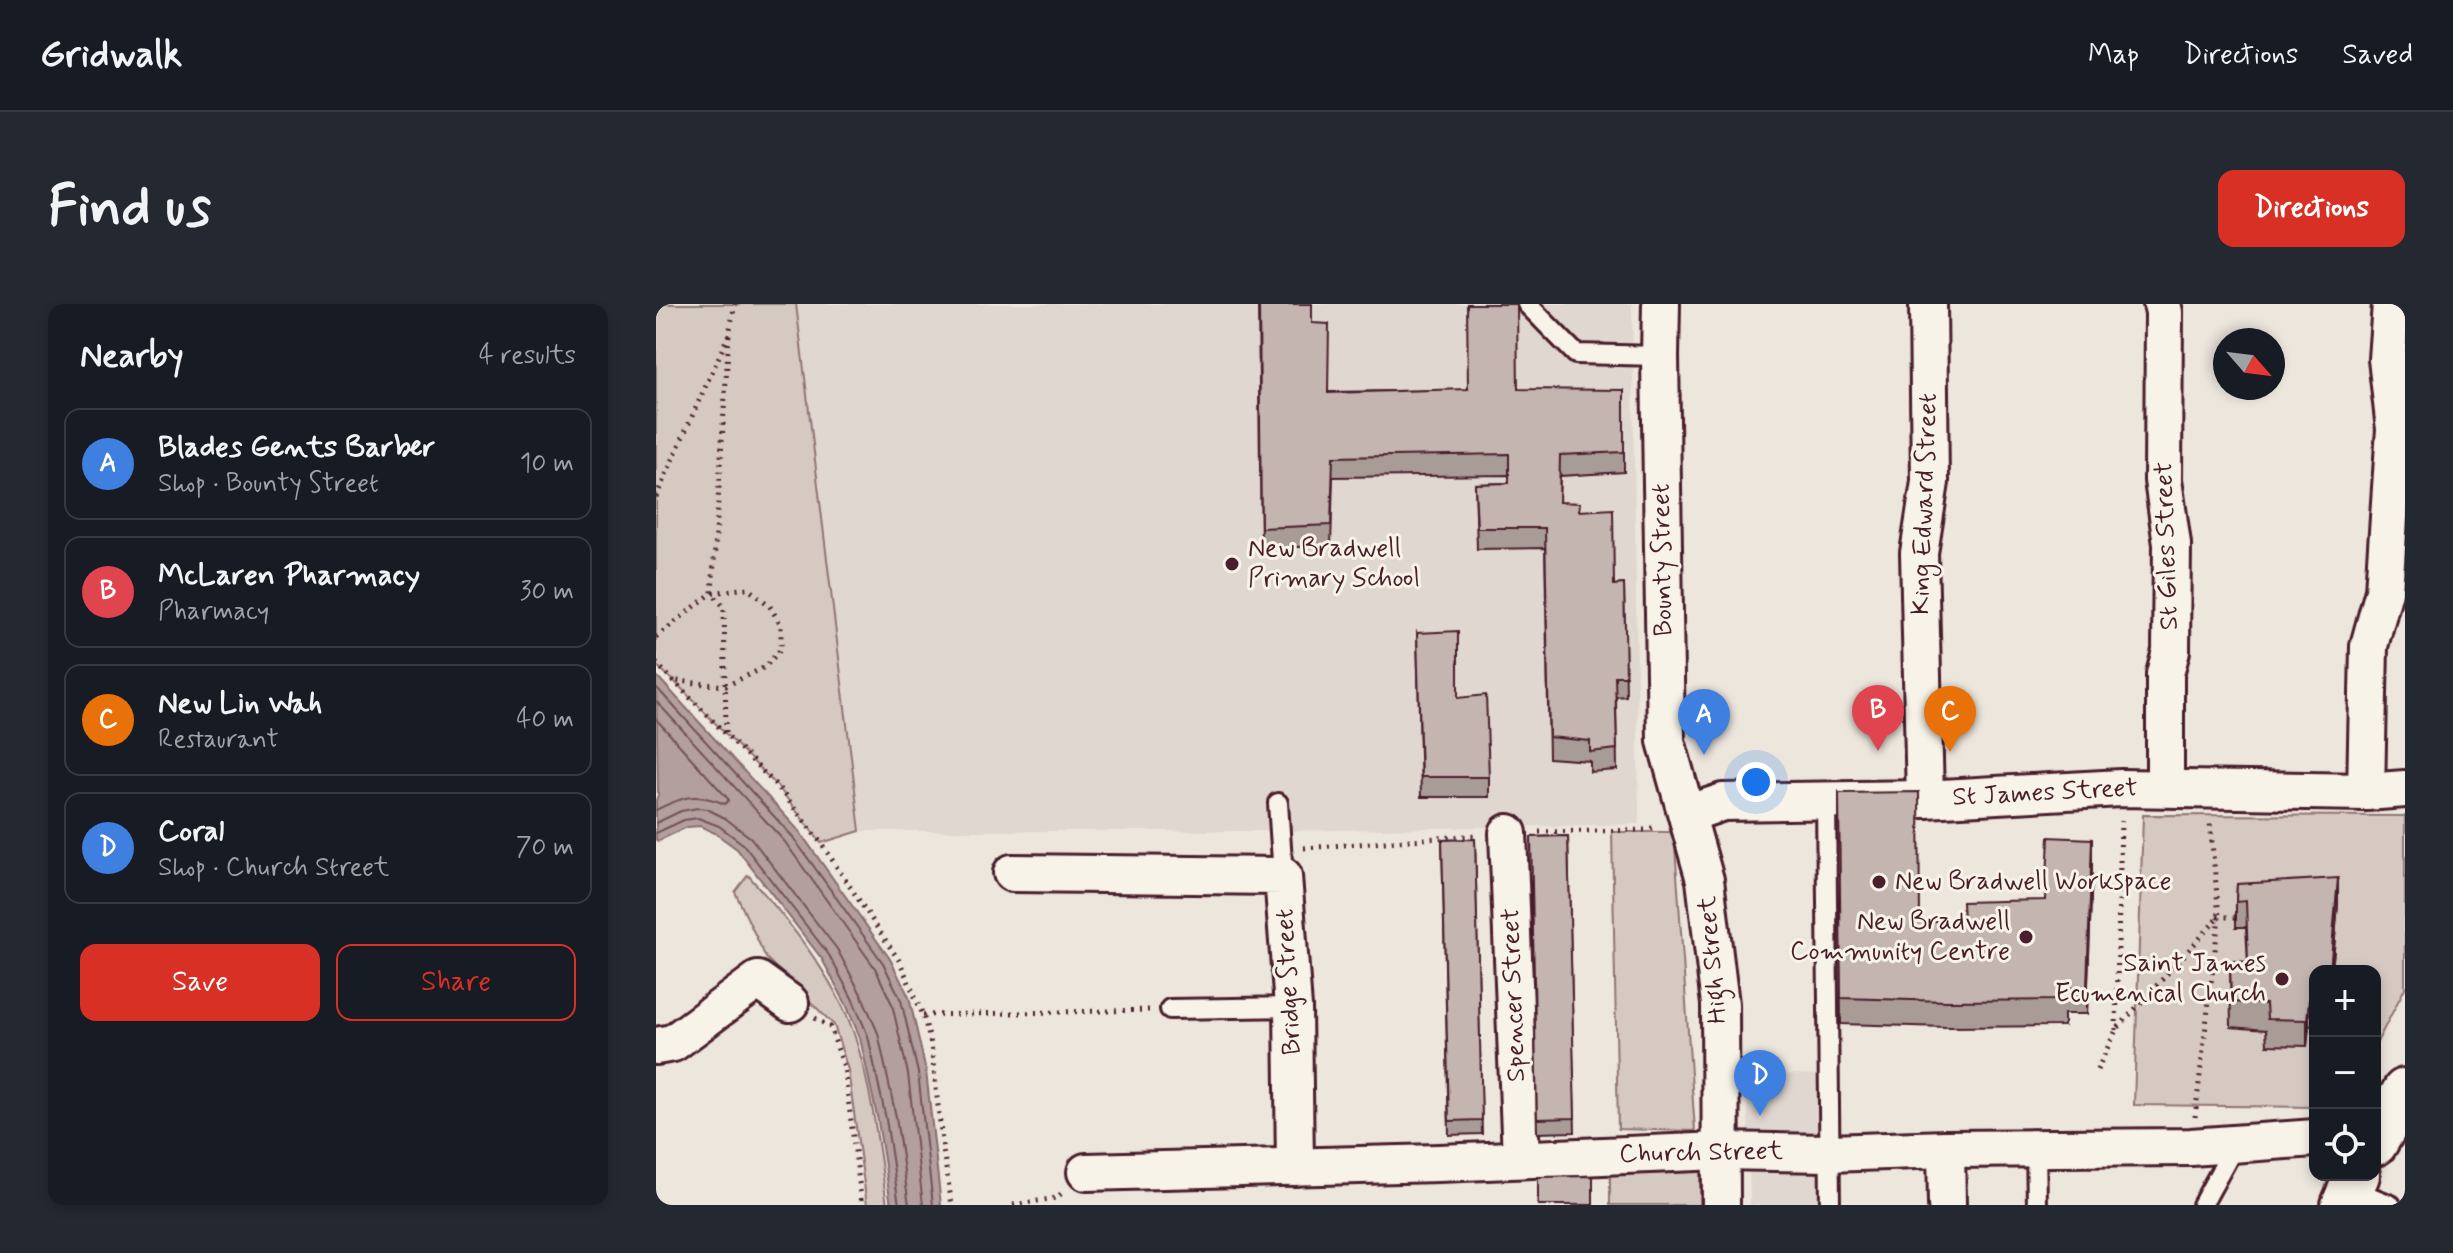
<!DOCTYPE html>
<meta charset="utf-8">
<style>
:root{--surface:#171b24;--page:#242831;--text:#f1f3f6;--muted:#9ea1a6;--line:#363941;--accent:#d93025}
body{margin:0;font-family:Mynerve,sans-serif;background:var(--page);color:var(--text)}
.controls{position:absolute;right:24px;bottom:24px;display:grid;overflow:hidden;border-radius:16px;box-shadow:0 4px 12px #0003}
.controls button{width:72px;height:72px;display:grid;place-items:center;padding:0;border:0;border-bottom:2px solid var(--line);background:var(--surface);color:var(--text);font:40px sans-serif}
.compass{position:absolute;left:1557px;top:24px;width:72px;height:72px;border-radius:50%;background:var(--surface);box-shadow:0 4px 12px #0003;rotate:118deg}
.you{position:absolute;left:1100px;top:478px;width:28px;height:28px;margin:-20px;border:6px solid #fff;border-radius:50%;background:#1a73e8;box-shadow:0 0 0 12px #1a73e833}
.badge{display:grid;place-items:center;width:52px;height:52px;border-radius:50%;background:var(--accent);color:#fff;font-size:26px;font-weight:700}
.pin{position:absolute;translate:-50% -66px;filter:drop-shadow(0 2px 4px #0008)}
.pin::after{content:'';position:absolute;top:42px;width:28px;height:24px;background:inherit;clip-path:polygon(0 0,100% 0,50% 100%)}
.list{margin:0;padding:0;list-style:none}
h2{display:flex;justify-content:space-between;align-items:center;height:104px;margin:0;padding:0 32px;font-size:34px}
h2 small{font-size:26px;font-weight:400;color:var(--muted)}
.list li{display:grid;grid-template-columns:52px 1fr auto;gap:24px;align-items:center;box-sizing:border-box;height:112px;margin:0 16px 16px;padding:0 16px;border:2px solid var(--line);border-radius:16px}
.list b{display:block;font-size:30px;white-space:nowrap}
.list p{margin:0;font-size:26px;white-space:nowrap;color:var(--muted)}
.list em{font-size:26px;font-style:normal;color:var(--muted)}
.actions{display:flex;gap:16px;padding:24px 32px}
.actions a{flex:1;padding:18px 0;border:2px solid var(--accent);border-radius:16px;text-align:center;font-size:28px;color:var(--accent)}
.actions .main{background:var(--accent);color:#fff}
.icon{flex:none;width:44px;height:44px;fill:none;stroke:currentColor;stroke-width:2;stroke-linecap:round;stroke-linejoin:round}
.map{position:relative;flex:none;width:1749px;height:901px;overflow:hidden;border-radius:16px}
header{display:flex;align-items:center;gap:48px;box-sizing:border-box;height:112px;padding:0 40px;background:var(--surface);border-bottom:2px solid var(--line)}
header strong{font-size:38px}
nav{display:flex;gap:44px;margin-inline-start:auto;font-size:28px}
.intro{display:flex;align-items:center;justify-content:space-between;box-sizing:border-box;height:192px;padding:0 48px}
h1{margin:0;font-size:56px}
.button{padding:20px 36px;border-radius:16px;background:var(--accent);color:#fff;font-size:28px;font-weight:700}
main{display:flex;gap:48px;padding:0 48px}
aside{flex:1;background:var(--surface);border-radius:16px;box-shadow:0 4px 12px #0003}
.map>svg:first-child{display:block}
</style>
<header>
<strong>Gridwalk</strong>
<nav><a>Map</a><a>Directions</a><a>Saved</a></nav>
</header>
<div class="intro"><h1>Find us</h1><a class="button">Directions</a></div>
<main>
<aside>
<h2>Nearby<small>4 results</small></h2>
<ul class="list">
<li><span class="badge" style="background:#3f7fe0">A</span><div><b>Blades Gents Barber</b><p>Shop · Bounty Street</p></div><em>10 m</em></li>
<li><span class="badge" style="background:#e0444e">B</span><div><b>McLaren Pharmacy</b><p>Pharmacy</p></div><em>30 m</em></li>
<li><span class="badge" style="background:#e8710a">C</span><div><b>New Lin Wah</b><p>Restaurant</p></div><em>40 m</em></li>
<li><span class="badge" style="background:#3f7fe0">D</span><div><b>Coral</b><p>Shop · Church Street</p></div><em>70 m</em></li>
</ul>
<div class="actions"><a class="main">Save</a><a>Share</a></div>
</aside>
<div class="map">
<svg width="1749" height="901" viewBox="0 0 1749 901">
<rect width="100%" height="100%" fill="#ece6dd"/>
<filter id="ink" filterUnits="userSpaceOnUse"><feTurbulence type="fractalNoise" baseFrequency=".0125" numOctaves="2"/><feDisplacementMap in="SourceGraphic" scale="16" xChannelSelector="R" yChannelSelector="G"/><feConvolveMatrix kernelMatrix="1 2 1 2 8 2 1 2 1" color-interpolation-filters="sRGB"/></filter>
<g filter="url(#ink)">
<!-- built -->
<g fill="#e0d7d0">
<polygon points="140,0 976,0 983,520 624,527 204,527"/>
<polygon points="1091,769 1167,771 1169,901 1094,901"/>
</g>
<!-- green -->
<g fill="#d5c9c2" stroke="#907476" stroke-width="2">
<polygon points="0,0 140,0 204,527 165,539 122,483 18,377 0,361"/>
<polygon points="1487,511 1749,512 1749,684 1719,742 1719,667 1659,667 1659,803 1478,801"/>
<polygon points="956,528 1018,528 1039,827 962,825"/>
<path d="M92,571C131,615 181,676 199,733C216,786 223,846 231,901H211L192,766L178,721L110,654L79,588Z"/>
<rect x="954" y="866" width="90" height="35"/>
</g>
<!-- water -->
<polygon fill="#b39f9d" stroke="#896c6f" stroke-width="2" points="0,371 143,527 234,655 253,693 270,767 285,901 235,901 222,817 204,734 190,700 166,655 81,545 59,529 44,522 31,523 2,537 0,536 0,496 2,491"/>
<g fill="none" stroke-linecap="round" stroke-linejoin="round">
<!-- shore -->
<g stroke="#745259" stroke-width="2">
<polyline points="0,383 136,532 227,659 245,696 262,769 277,901"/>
<polyline points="0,397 129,538 219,664 236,700 252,770 267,901"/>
<path d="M0,415L73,496L69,500C40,488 28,492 0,506"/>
<polyline points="0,519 25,507 42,504 51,505 69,514 95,534 181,645 206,692 222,729 240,813 253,901"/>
<polyline points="0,529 28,516 42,514 63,522 87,540 173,651 197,696 212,732 230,815 243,901"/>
</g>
<!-- lane casing -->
<g stroke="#4a1f2b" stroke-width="24">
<g id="lane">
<polyline points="871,0 920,50 1004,52"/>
<polyline points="1170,497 1174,901"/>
<polyline points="622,499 627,572"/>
<polyline points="514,705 637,703"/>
<polyline points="1380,845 1381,901"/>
<polyline points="1695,885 1735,901"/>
<polyline points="1546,901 1579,841"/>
</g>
</g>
<!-- street casing -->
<g stroke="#4a1f2b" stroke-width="42">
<g id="street">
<polyline points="1005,0 1004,52 1010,437 1049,576 1064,700 1065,901"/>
<polyline points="1506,0 1508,8 1507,176 1516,240 1515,347 1509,370 1509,484"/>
<polyline points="1710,488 1713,342 1728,287 1739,125 1731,55 1735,0"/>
<polyline points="1269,495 1263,249 1274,178 1272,0"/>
<polyline points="1031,510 1067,498 1269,495 1465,484 1710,488 1749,485"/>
<polyline points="852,529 865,854"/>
<polyline points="356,569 627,572 637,703 639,863"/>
<polyline points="0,742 17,739 102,676 134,699"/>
<polyline points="1290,845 1291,901"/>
<polyline points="430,868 783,859 1064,847 1173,849 1290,845 1535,843 1659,834"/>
</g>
</g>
<!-- secondary casing -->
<g stroke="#4a1f2b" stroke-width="50">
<g id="secondary">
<polyline points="1719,839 1749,787"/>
<polyline points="1688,901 1701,871"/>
</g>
</g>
<!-- path -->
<g stroke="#4a1f2b" stroke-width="5" stroke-dasharray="2 6" stroke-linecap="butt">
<polyline points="0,193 73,30 79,0"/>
<polyline points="0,333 56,289 91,284 113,301 125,321 125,345 109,363 70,382 21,377"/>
<polyline points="0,359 122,483 165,539 244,658 267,711 275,740 287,846 296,901"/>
<polyline points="70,428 68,303 56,289 73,30"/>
<polyline points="883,528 990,526 1001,522"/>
<polyline points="648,544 822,531"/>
<polyline points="267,711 494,706"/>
<polyline points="159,714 174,723 188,763 206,901"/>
<polyline points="1460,726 1465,517"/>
<polyline points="1441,766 1460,726 1563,613 1554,518"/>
<polyline points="1539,813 1563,613 1580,613"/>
<polyline points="357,901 400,894 406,889"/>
</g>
<!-- lane -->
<use href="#lane" stroke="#f7f3e8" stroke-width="18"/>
<!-- street -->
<use href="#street" stroke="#f7f3e8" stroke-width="36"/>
<!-- secondary -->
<use href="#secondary" stroke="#f7f3e8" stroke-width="44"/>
</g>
<!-- wall -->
<g fill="#a99c97" stroke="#4a1f2b" stroke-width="2">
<polygon points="602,0 656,19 672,88 862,85 968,148 968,168 904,172 903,198 924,207 958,281 968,280 970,392 960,393 961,466 934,468 934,457 893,454 889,244 821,245 819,180 853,179 853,171 677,173 675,242 605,244"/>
<polygon points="761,329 802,394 833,473 833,493 765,493"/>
<polygon points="1183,489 1264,617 1306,617 1390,596 1436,561 1431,710 1408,710 1408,722 1291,723 1185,720"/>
<polygon points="912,532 919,828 881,829 875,533"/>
<polygon points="819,535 826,830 793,831 786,536"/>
<polygon points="1581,580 1682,600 1676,667 1659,667 1659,721 1653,722 1651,742 1611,741 1610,726 1575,723 1574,657 1592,658 1590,623 1580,623 1580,598"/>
</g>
<!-- shaded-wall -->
<g fill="#897f7b" stroke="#4a1f2b" stroke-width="2">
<polygon points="1436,535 1436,561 1431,710 1431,684"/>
<polygon points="1682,574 1682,600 1676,667 1674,667"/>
<polygon points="1653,696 1653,722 1651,742 1651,716"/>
</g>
<!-- building -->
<g fill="#c4b5b0" stroke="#4a1f2b" stroke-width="2">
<polygon points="603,0 656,0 656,19 673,20 672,89 812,85 811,0 861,0 862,85 968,86 968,148 904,151 903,198 924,199 923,207 957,205 958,281 968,280 970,372 959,372 961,445 934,448 934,437 893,433 889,224 821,224 819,180 853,179 853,150 677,153 675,221 605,224"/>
<polygon points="802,327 802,394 830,391 833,473 765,473 761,329"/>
<polygon points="1263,488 1264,617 1307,617 1306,598 1390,596 1393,533 1436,535 1431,684 1408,684 1408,696 1291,697 1185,694 1183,489"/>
<polygon points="912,532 919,814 881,815 875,533"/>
<polygon points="819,535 826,816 793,817 786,536"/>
<polygon points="1682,574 1674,667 1659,667 1659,695 1653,696 1651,716 1611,715 1610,700 1575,698 1574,657 1592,658 1590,597 1580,598 1581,580"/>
<polygon points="937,872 937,901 882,901 882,873"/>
</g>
</g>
<!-- markers -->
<g fill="#4a1f2b" stroke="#f7f3e8" stroke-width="3">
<circle cx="576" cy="260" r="8"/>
<circle cx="1223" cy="578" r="8"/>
<circle cx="1370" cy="633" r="8"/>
<circle cx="1626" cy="675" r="8"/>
</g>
<g text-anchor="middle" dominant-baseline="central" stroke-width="6" stroke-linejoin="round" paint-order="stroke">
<!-- street labels -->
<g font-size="26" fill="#4a1f2b" stroke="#f7f3e8">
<text transform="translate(1269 200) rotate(-88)">King Edward Street</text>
<text transform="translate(1511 242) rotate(-92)">St Giles Street</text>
<text transform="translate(1007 256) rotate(-91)">Bounty Street</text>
<text transform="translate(1389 489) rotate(-3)">St James Street</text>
<text transform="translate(1057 656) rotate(-95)">High Street</text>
<text transform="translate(633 678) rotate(-93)">Bridge Street</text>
<text transform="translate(858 691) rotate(-92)">Spencer Street</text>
<text transform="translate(1045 849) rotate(-1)">Church Street</text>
</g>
<!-- poi labels -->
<g font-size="26" fill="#4a1f2b" stroke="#f7f3e8" text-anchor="start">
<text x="592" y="245">New Bradwell<tspan x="592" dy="30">Primary School</tspan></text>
<text x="1239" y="578">New Bradwell Workspace</text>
<text x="1354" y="618" text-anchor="end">New Bradwell<tspan x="1354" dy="30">Community Centre</tspan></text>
<text x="1610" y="660" text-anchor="end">Saint James<tspan x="1610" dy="30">Ecumenical Church</tspan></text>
</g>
</g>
</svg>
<div class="controls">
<button>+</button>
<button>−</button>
<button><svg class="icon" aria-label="locate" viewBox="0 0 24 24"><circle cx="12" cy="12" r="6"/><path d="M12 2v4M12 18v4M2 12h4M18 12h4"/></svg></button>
</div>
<svg class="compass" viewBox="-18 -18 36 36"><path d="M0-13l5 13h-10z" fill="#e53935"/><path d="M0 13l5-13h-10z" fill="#9ea1a6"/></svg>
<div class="you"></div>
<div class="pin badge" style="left:1048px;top:451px;background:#3f7fe0">A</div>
<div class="pin badge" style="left:1222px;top:447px;background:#e0444e">B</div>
<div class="pin badge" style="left:1294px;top:448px;background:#e8710a">C</div>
<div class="pin badge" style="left:1104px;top:812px;background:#3f7fe0">D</div>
</div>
</main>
